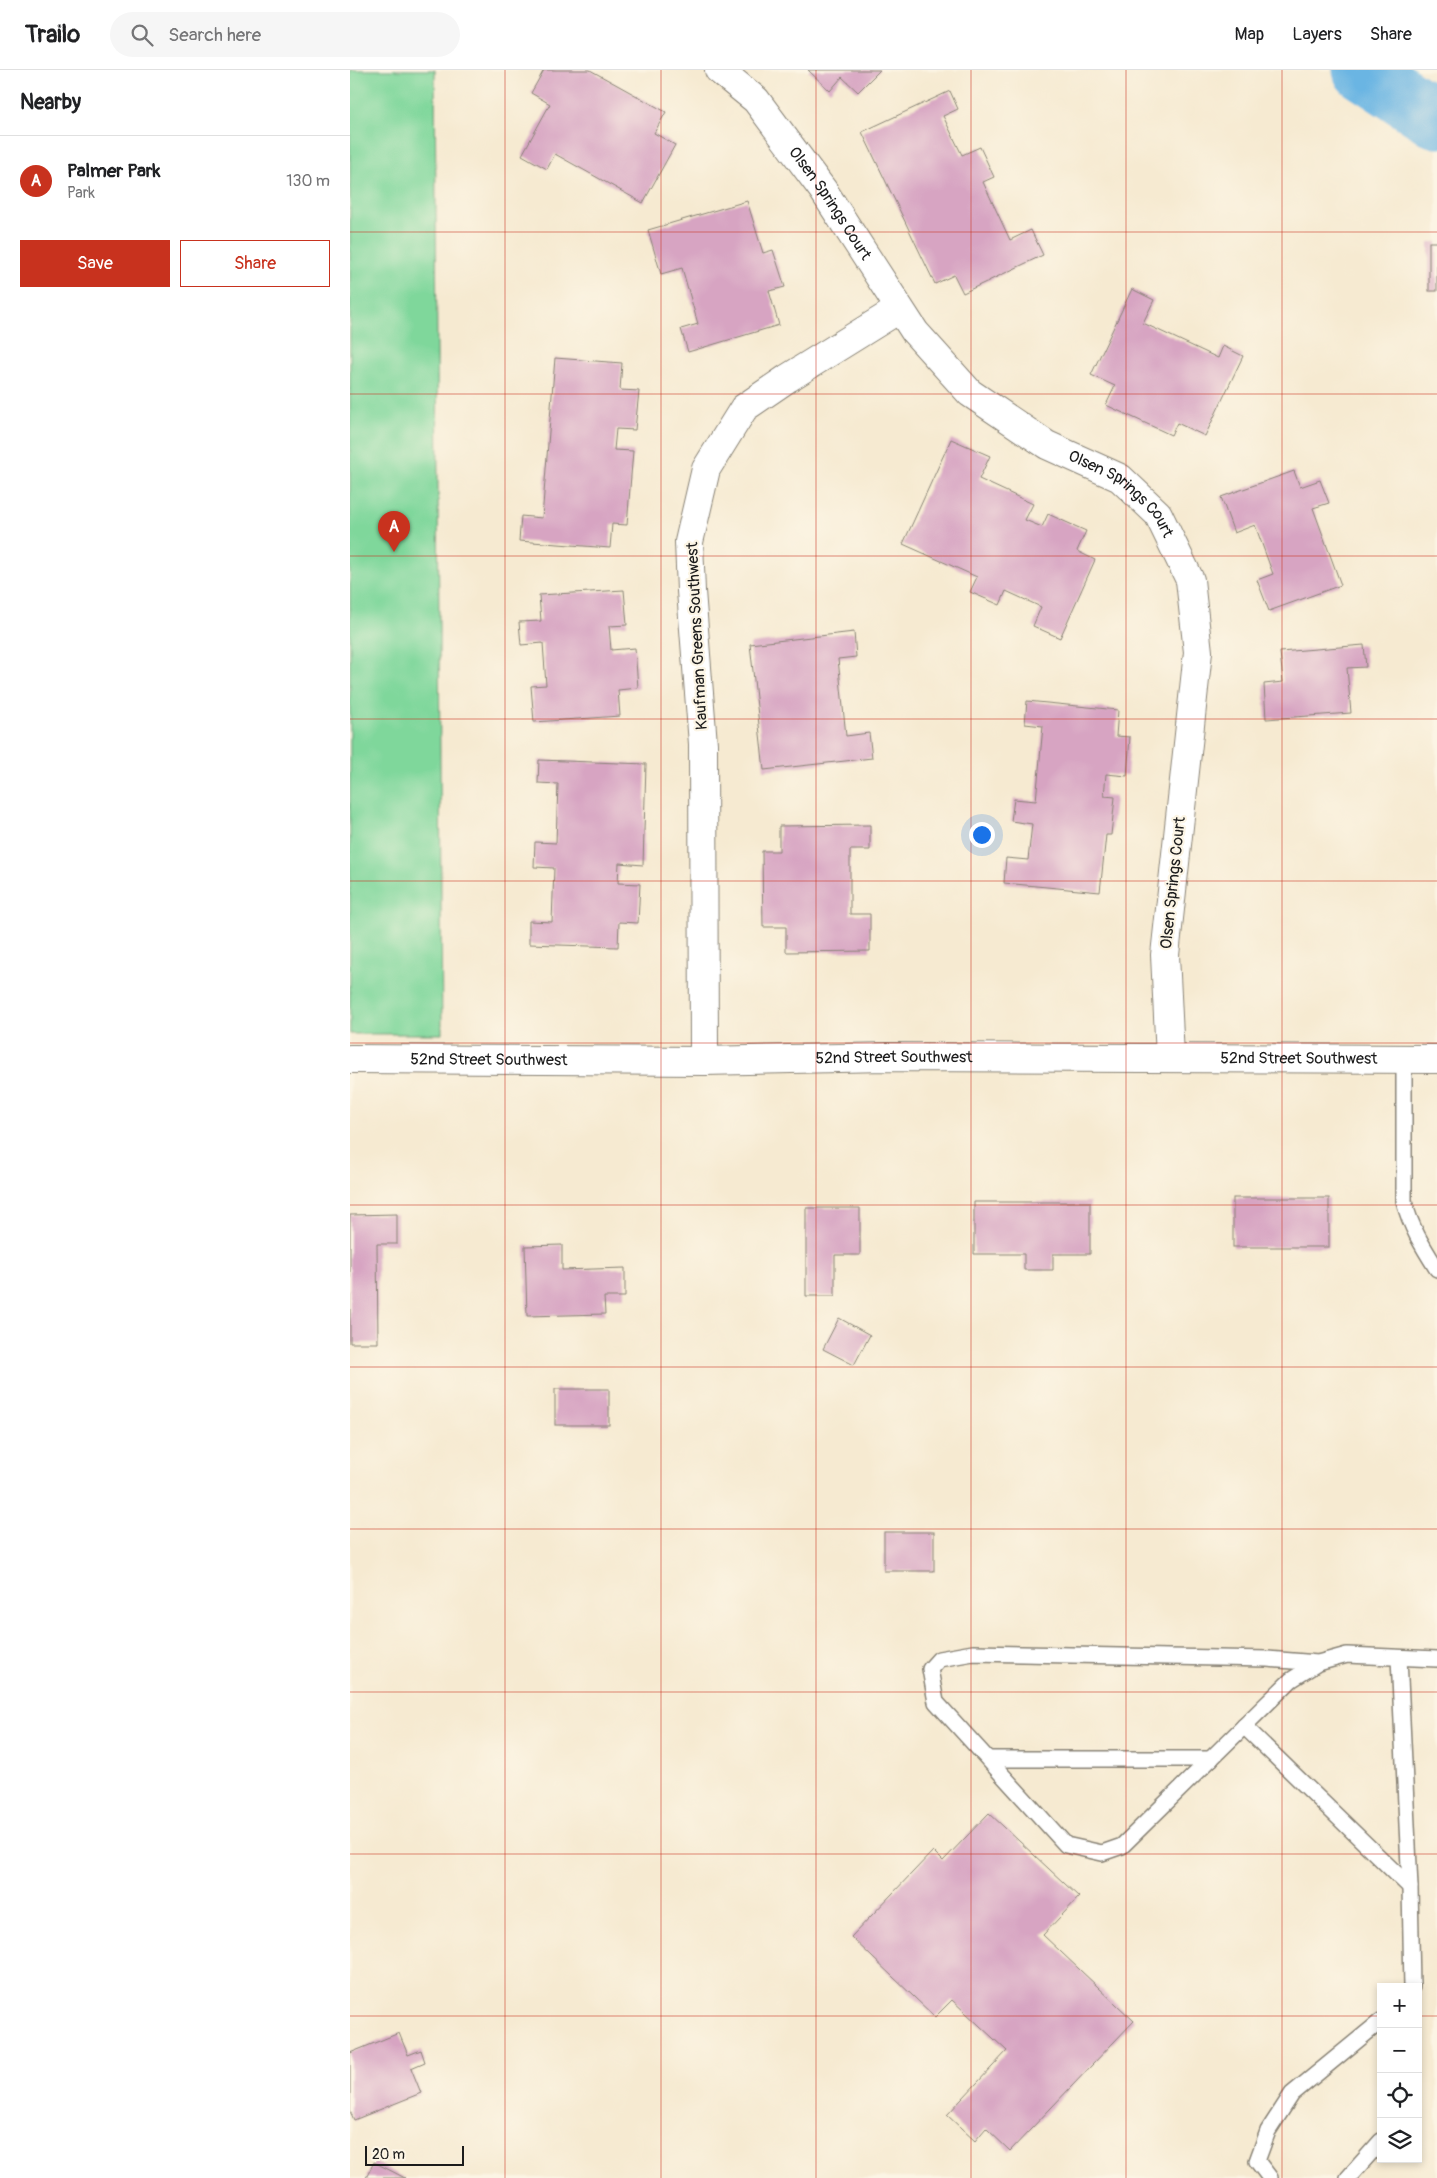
<!DOCTYPE html>
<meta charset="utf-8">
<style>
:root{--surface:#fff;--page:#f6f6f6;--text:#202124;--muted:#757577;--line:#e0e0e0;--accent:#c8321e}
body{margin:0;font-family:Pangolin,sans-serif;background:var(--page);color:var(--text)}
.controls{position:absolute;right:15px;bottom:15px;display:grid;overflow:hidden;border-radius:0px;box-shadow:0 2px 8px #0003}
.controls button{width:45px;height:45px;display:grid;place-items:center;padding:0;border:0;border-bottom:1px solid var(--line);background:var(--surface);color:var(--text);font:25px sans-serif}
.scale{position:absolute;left:15px;bottom:12px;width:99px;box-sizing:border-box;padding-left:5px;border:2px solid #1c1c1c;border-top:0;font-size:14px;line-height:18px;white-space:nowrap;color:#1c1c1c;-webkit-text-stroke:4px #fcf5e5;paint-order:stroke}
.you{position:absolute;left:631px;top:764px;width:18px;height:18px;margin:-12px;border:4px solid #fff;border-radius:50%;background:#1a73e8;box-shadow:0 0 0 8px #1a73e833}
.badge{display:grid;place-items:center;width:32px;height:32px;border-radius:50%;background:var(--accent);color:#fff;font-size:16px;font-weight:700}
.pin{position:absolute;translate:-50% -41px;filter:drop-shadow(0 1px 2px #0008)}
.pin::after{content:'';position:absolute;top:26px;width:18px;height:15px;background:inherit;clip-path:polygon(0 0,100% 0,50% 100%)}
.list{margin:0;padding:0;list-style:none}
h2{display:flex;justify-content:space-between;align-items:center;height:65px;margin:0;padding:0 20px;font-size:21px}
h2 small{font-size:16px;font-weight:400;color:var(--muted)}
.list li{display:grid;grid-template-columns:32px 1fr auto;gap:15px;align-items:center;box-sizing:border-box;height:90px;padding:0 20px;border-top:1px solid var(--line)}
.list b{display:block;font-size:19px;white-space:nowrap}
.list p{margin:0;font-size:16px;white-space:nowrap;color:var(--muted)}
.list em{font-size:16px;font-style:normal;color:var(--muted)}
.actions{display:flex;gap:10px;padding:15px 20px}
.actions a{flex:1;padding:11px 0;border:1px solid var(--accent);border-radius:0px;text-align:center;font-size:18px;color:var(--accent)}
.actions .main{background:var(--accent);color:#fff}
.icon{flex:none;width:28px;height:28px;fill:none;stroke:currentColor;stroke-width:2;stroke-linecap:round;stroke-linejoin:round}
.map{position:relative;flex:none;width:1087px;height:2108px;overflow:hidden}
header{display:flex;align-items:center;gap:30px;box-sizing:border-box;height:70px;padding:0 25px;background:var(--surface);border-bottom:1px solid var(--line)}
header strong{font-size:24px}
nav{display:flex;gap:28px;margin-inline-start:auto;font-size:18px}
.search{width:350px;height:45px;background:var(--page);display:flex;align-items:center;gap:12px;box-sizing:border-box;padding:0 18px;border-radius:28px;color:var(--muted);font-size:19px}
main{display:flex}
aside{flex:1;background:var(--surface)}
.map>svg:first-child{display:block}
</style>
<header>
<strong>Trailo</strong>
<div class="search"><svg class="icon" aria-label="search" viewBox="0 0 24 24"><circle cx="10" cy="10" r="6"/><path d="M15 15l6 6"/></svg>Search here</div>
<nav><a>Map</a><a>Layers</a><a>Share</a></nav>
</header>
<main>
<aside>
<h2>Nearby<small></small></h2>
<ul class="list">
<li><span class="badge">A</span><div><b>Palmer Park</b><p>Park</p></div><em>130 m</em></li>
</ul>
<div class="actions"><a class="main">Save</a><a>Share</a></div>
</aside>
<div class="map">
<svg width="1087" height="2108" viewBox="0 0 1087 2108">
<rect width="100%" height="100%" fill="#fcf5e5"/>
<filter id="ink" filterUnits="userSpaceOnUse"><feTurbulence type="fractalNoise" baseFrequency=".02" numOctaves="2"/><feDisplacementMap in="SourceGraphic" scale="10" xChannelSelector="R" yChannelSelector="G"/><feConvolveMatrix kernelMatrix="1 2 1 2 8 2 1 2 1" color-interpolation-filters="sRGB"/></filter>
<filter id="wash" filterUnits="userSpaceOnUse"><feTurbulence type="fractalNoise" baseFrequency=".0096" numOctaves="4" result="noise"/><feDisplacementMap in="SourceGraphic" scale="20" xChannelSelector="R" yChannelSelector="G"/><feGaussianBlur stdDeviation="1.12" result="paint"/><feColorMatrix in="noise" values="0 0 0 0 0 0 0 0 0 0 0 0 0 0 0 0 0 1.4 0 .05"/><feComposite in="paint" operator="in"/></filter>
<g filter="url(#wash)">
<rect width="100%" height="100%" fill="#f6ead1"/>
<!-- green -->
<polygon fill="#7fd79b" stroke="#4e7a5c" points="0,0 85,0 92,964 0,964"/>
<g fill="none" stroke-linecap="round" stroke-linejoin="round">
<!-- river -->
<polyline stroke="#6bb5e3" stroke-width="59" points="1012,0 1087,49"/>
</g>
<g id="blocks">
<!-- building -->
<g fill="#d7a4c2">
<polygon points="194,0 240,0 316,42 304,63 325,75 293,133 205,84 197,99 172,85 200,34 181,23"/>
<polygon points="458,0 530,0 508,22 492,7 480,21"/>
<polygon points="600,21 608,39 593,46 612,85 630,77 644,107 633,112 660,170 681,160 693,185 613,223 604,205 585,214 512,62"/>
<polygon points="397,131 413,183 423,180 435,217 419,221 429,255 338,282 331,259 348,254 332,198 311,204 298,160"/>
<rect x="1079" y="172" width="8" height="49"/>
<polygon points="782,219 804,230 793,253 868,288 873,276 893,286 855,366 827,353 821,365 756,335 765,316 741,305"/>
<polygon points="205,288 272,293 270,320 289,321 285,360 266,359 264,380 283,381 277,455 262,454 260,478 169,471 171,446 192,448"/>
<polygon points="601,369 640,386 629,409 683,434 675,450 692,457 698,444 736,461 727,481 745,490 710,568 683,556 691,537 656,521 650,535 620,522 627,507 553,474"/>
<polygon points="944,401 950,417 970,410 979,433 963,438 991,515 919,541 907,510 923,504 905,455 884,463 871,427"/>
<polygon points="274,520 277,555 259,556 261,580 285,578 288,618 268,620 270,646 184,652 181,616 196,615 193,573 171,575 169,552 191,551 189,525"/>
<polygon points="504,562 506,587 488,589 496,666 519,663 522,688 414,700 400,574"/>
<polygon points="1014,575 1016,597 997,598 1001,643 916,649 914,614 933,612 930,582"/>
<polygon points="677,631 768,640 766,666 780,667 777,706 756,704 754,726 765,727 761,765 756,765 750,822 654,813 656,788 678,790 682,754 661,751 664,729 686,731 693,656 675,654"/>
<polygon points="189,690 296,694 293,795 269,793 268,813 290,814 288,853 269,852 268,877 179,874 179,851 202,852 204,798 184,797 185,772 206,773 208,714 188,713"/>
<polygon points="520,755 520,780 500,780 500,844 520,844 520,881 436,882 436,857 413,857 412,781 429,781 429,756"/>
<rect x="883" y="1128" width="96" height="49"/>
<polygon points="624,1132 740,1132 740,1184 703,1184 703,1200 674,1200 674,1184 624,1184"/>
<polygon points="456,1138 510,1138 510,1185 485,1185 485,1226 456,1226"/>
<polygon points="47,1144 47,1174 27,1174 28,1273 0,1273 0,1145"/>
<polygon points="212,1175 212,1200 275,1198 275,1227 254,1227 255,1244 177,1246 175,1176"/>
<polygon points="489,1248 520,1265 504,1295 473,1279"/>
<rect x="205" y="1319" width="54" height="36"/>
<rect x="534" y="1462" width="50" height="39"/>
<polygon points="639,1743 729,1827 693,1865 784,1951 660,2081 636,2058 625,2071 597,2045 657,1981 602,1930 585,1947 501,1867 583,1781 593,1791"/>
<polygon points="49,1963 58,1985 71,1980 75,1992 61,1998 71,2023 4,2050 0,2041 0,1983"/>
<polygon points="24,2092 55,2108 16,2108"/>
</g>
</g>
</g>
<g filter="url(#ink)">
<use href="#blocks" fill-opacity="0" stroke="#898376" stroke-width="1"/>
<g fill="none" stroke-linecap="round" stroke-linejoin="round">
<!-- lane casing -->
<g stroke="#898376" stroke-width="18">
<g id="lane">
<path d="M1054,989V1131C1060,1156 1073,1177 1087,1199"/>
<polyline points="1049,1588 1060,1817 1062,1917"/>
<polyline points="968,1593 917,1589 623,1583 589,1589 580,1599 586,1632 716,1775 752,1783 772,1776 941,1610 968,1593 997,1585 1087,1589"/>
<polyline points="894,1656 1060,1817"/>
<polyline points="638,1689 861,1689"/>
<polyline points="920,2108 907,2091 918,2061 942,2024 1031,1951"/>
<polyline points="998,2108 1031,2071"/>
</g>
</g>
<!-- street casing -->
<g stroke="#898376" stroke-width="30">
<g id="street">
<path id="s1" d="M369,0L406,30L473,120L565,262L620,323L697,375L770,408L808,444L840,510L848,582L815,885L820,987"/>
<polyline points="354,991 353,674 341,521 339,472 356,399 394,338 438,308 549,239"/>
</g>
</g>
<!-- secondary casing -->
<g stroke="#898376" stroke-width="30">
<g id="secondary">
<path id="s2" d="M0,989L354,991L536,987L1087,989"/>
</g>
</g>
<!-- lane -->
<use href="#lane" stroke="#fff" stroke-width="15"/>
<!-- street -->
<use href="#street" stroke="#fff" stroke-width="28"/>
<!-- secondary -->
<use href="#secondary" stroke="#fff" stroke-width="28"/>
</g>
</g>
<!-- grid -->
<path fill="none" stroke="#c8321e" stroke-width="1" stroke-opacity="0.55" d="M155,0V2108M311,0V2108M466,0V2108M621,0V2108M776,0V2108M932,0V2108M0,162H1087M0,324H1087M0,486H1087M0,649H1087M0,811H1087M0,973H1087M0,1135H1087M0,1297H1087M0,1459H1087M0,1622H1087M0,1784H1087M0,1946H1031M1068,1946H1087"/>
<g text-anchor="middle" dominant-baseline="central" stroke-width="4.5" stroke-linejoin="round" paint-order="stroke">
<!-- street labels -->
<g font-size="16" fill="#1c1c1c" stroke="#fcf5e5">
<text stroke="none"><textPath href="#s1" startOffset="175">Olsen Springs Court</textPath></text>
<text stroke="none"><textPath href="#s1" startOffset="595">Olsen Springs Court</textPath></text>
<text transform="translate(347 566) rotate(-93)">Kaufman Greens Southwest</text>
<text transform="translate(823 813) rotate(-84)">Olsen Springs Court</text>
<text stroke="none"><textPath href="#s2" startOffset="544">52nd Street Southwest</textPath></text>
<text stroke="none"><textPath href="#s2" startOffset="949">52nd Street Southwest</textPath></text>
<text stroke="none"><textPath href="#s2" startOffset="139">52nd Street Southwest</textPath></text>
</g>
</g>
</svg>
<div class="controls">
<button>+</button>
<button>−</button>
<button><svg class="icon" aria-label="locate" viewBox="0 0 24 24"><circle cx="12" cy="12" r="6"/><path d="M12 2v4M12 18v4M2 12h4M18 12h4"/></svg></button>
<button><svg class="icon" aria-label="layers" viewBox="0 0 24 24"><path d="M12 4l9 5-9 5-9-5zM3 14l9 5 9-5"/></svg></button>
</div>
<div class="scale">20 m</div>
<div class="you"></div>
<div class="pin badge" style="left:44px;top:482px">A</div>
</div>
</main>
